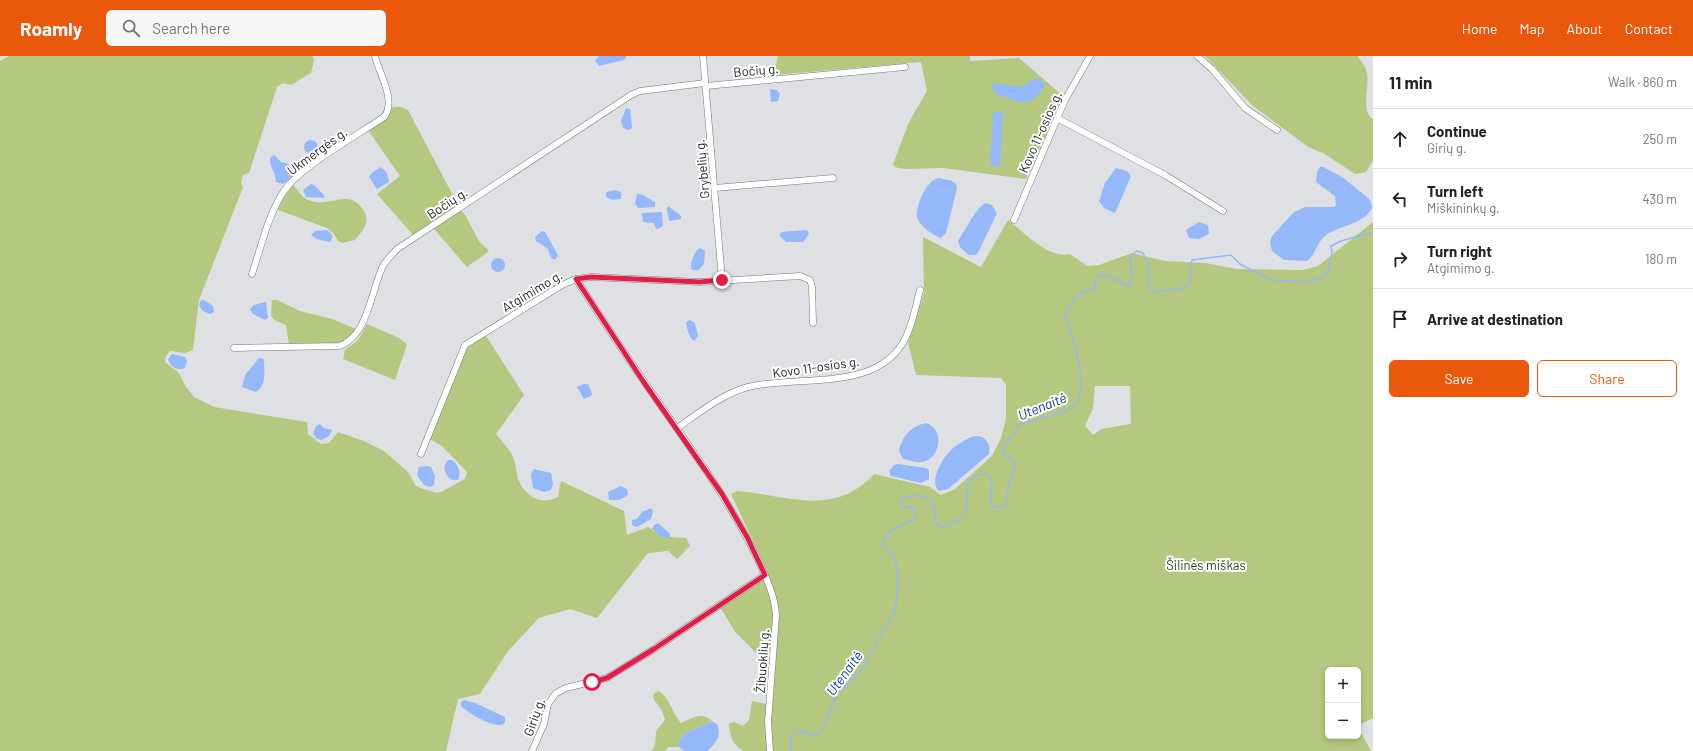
<!DOCTYPE html>
<meta charset="utf-8">
<style>
:root{--surface:#fff;--page:#f6f6f6;--text:#222;--muted:#767676;--line:#e0e0e0;--accent:#ea580c}
body{margin:0;font-family:Barlow,sans-serif;background:var(--page);color:var(--text)}
.controls{position:absolute;right:12px;bottom:12px;display:grid;overflow:hidden;border-radius:6px;box-shadow:0 2px 6px #0003}
.controls button{width:36px;height:36px;display:grid;place-items:center;padding:0;border:0;border-bottom:1px solid var(--line);background:var(--surface);color:var(--text);font:20px sans-serif}
.stop{position:absolute;width:12px;height:12px;margin:-9px;border:3px solid #e11d48;border-radius:50%;background:#fff}
.stop.end{background:#e11d48;border-color:#fff;box-shadow:0 1px 4px #0008}
.list{margin:0;padding:0;list-style:none}
h2{display:flex;justify-content:space-between;align-items:center;height:52px;margin:0;padding:0 16px;font-size:17px}
h2 small{font-size:13px;font-weight:400;color:var(--muted)}
.list li{display:grid;grid-template-columns:26px 1fr auto;gap:12px;align-items:center;box-sizing:border-box;height:60px;padding:0 16px;border-top:1px solid var(--line)}
.list b{display:block;font-size:15px;white-space:nowrap}
.list p{margin:0;font-size:13px;white-space:nowrap;color:var(--muted)}
.list em{font-size:13px;font-style:normal;color:var(--muted)}
.actions{display:flex;gap:8px;padding:12px 16px}
.actions a{flex:1;padding:9px 0;border:1px solid var(--accent);border-radius:6px;text-align:center;font-size:14px;color:var(--accent)}
.actions .main{background:var(--accent);color:#fff}
.icon{flex:none;width:22px;height:22px;fill:none;stroke:currentColor;stroke-width:2;stroke-linecap:round;stroke-linejoin:round}
.map{position:relative;flex:none;width:1373px;height:695px;overflow:hidden}
header{display:flex;align-items:center;gap:24px;box-sizing:border-box;height:56px;padding:0 20px;background:var(--accent);color:#fff}
header strong{font-size:19px}
nav{display:flex;gap:22px;margin-inline-start:auto;font-size:14px}
.search{width:280px;height:36px;background:var(--page);display:flex;align-items:center;gap:10px;box-sizing:border-box;padding:0 14px;border-radius:6px;color:var(--muted);font-size:15px}
main{display:flex}
aside{flex:1;background:var(--surface)}
.map>svg:first-child{display:block}
</style>
<header>
<strong>Roamly</strong>
<div class="search"><svg class="icon" aria-label="search" viewBox="0 0 24 24"><circle cx="10" cy="10" r="6"/><path d="M15 15l6 6"/></svg>Search here</div>
<nav><a>Home</a><a>Map</a><a>About</a><a>Contact</a></nav>
</header>
<main>
<div class="map">
<svg width="1373" height="695" viewBox="0 0 1373 695">
<rect width="100%" height="100%" fill="#dee0e3"/>
<!-- green -->
<g fill="#b4c87f" fill-rule="evenodd">
<path d="M9,0H313L314,5L311,17L291,29L283,27L277,31L249,117L243,119L241,127L243,131L199,244L193,294L185,297L170,295L166,300L165,306L178,316L186,331L194,341L214,351L307,366L308,378L321,388L329,387L338,376L364,385L384,395L409,417L415,429L420,432L437,437L443,435L465,423L467,416L442,390L430,383L465,296L471,288L486,280L524,339L496,378C501,385 510,393 513,401C516,408 516,416 518,423C525,440 540,450 558,441L561,425L624,455L627,479L648,471L657,477L670,482V481L686,482L690,490L677,503L668,495L648,497L597,562L570,553L539,562L508,595L480,638L458,643L446,695H0V5Z"/>
<polygon points="778,0 970,0 970,5 1019,2 1062,39 1052,66 1026,123 944,112 903,113 895,111 893,108 909,66 927,35 921,6 774,19"/>
<path d="M1205,0H1357C1362,5 1365,10 1367,17C1370,29 1360,56 1373,63V104L1366,116L1355,118L1323,97L1308,91L1252,49Z"/>
<polygon points="393,51 401,51 408,54 458,149 413,179 377,138 400,120 368,74 386,61"/>
<path d="M293,129C299,135 302,143 311,145C333,152 348,131 364,155C371,167 362,175 355,184L342,187L338,185L334,178L327,172L278,154L282,144Z"/>
<polygon points="460,154 464,157 479,185 489,195 467,211 434,173"/>
<path d="M1008,164C1025,177 1048,203 1070,198L1087,210L1099,209L1132,197L1165,205L1205,207L1237,213L1303,214L1318,210L1373,166V662L1359,669C1361,680 1367,686 1371,695H744C732,689 730,680 729,668L734,666L743,670L749,664L752,645L772,649L774,614L736,577L720,551L769,519L731,438L737,435C786,439 834,462 874,418L930,431L941,439L955,433L992,400L1001,382L1006,363V329L1001,322L916,319L908,286L924,237L923,181L981,211ZM1095,330H1130L1131,368L1101,373L1093,379L1085,370L1093,352ZM1328,614H1358V680H1328Z"/>
<polygon points="272,244 277,244 300,255 332,263 356,273 347,283 339,287 289,288 286,269 276,265 271,260"/>
<polygon points="367,268 399,282 407,288 395,324 343,303 345,294 358,284"/>
<path d="M659,635C671,644 672,657 681,667C692,662 702,655 712,665L684,678L679,685V691H668L666,695H651L655,690L656,675L665,664L662,655L653,642L654,637Z"/>
</g>
<!-- water -->
<g fill="#95b8fa">
<polygon points="599,0 626,0 626,2 624,4 599,10 595,5"/>
<path d="M1035,22L1041,24L1045,30C1033,44 1030,51 1011,43C1005,40 1000,41 994,36L992,29L995,27L1022,31Z"/>
<polygon points="770,33 777,34 780,38 778,45 771,46"/>
<polygon points="626,52 630,53 632,72 629,74 623,72 621,65"/>
<polygon points="993,56 1003,56 1000,111 990,109"/>
<circle cx="311" cy="91" r="7"/>
<path d="M274,99L281,106L300,111L298,116L283,128L276,126C276,117 269,110 270,102Z"/>
<polygon points="381,111 387,117 389,126 377,133 369,121 373,116"/>
<path d="M1320,111H1323L1342,121L1368,142L1371,146L1372,152C1363,169 1339,169 1325,180C1317,186 1316,198 1307,205L1284,204L1272,195L1270,186L1272,180L1294,156L1305,151H1334L1336,149L1335,140L1316,126L1317,116Z"/>
<polygon points="1116,112 1127,115 1131,120 1115,157 1104,152 1099,145 1105,127"/>
<path d="M939,122L952,125L956,128L957,132L946,177L941,182C933,180 919,169 917,161C915,150 927,123 939,122Z"/>
<polygon points="311,128 314,129 324,139 324,142 306,141 303,134"/>
<polygon points="615,134 621,136 621,143 612,144 606,141 606,136"/>
<polygon points="637,138 643,139 655,146 655,151 638,152 635,148"/>
<path d="M986,147L992,149L997,157L979,195L976,199H969L960,191L958,185C965,175 976,151 986,147Z"/>
<polygon points="668,150 681,160 681,163 669,165 667,153"/>
<polygon points="662,156 663,169 660,172 656,173 654,167 643,166 642,157"/>
<polygon points="1199,166 1208,169 1209,178 1199,183 1189,182 1186,174"/>
<polygon points="327,174 333,180 330,186 316,183 311,179 315,175"/>
<polygon points="807,174 809,178 803,186 786,186 780,180 780,177 782,176"/>
<polygon points="542,175 545,176 558,199 555,204 551,202 548,193 536,185 535,181"/>
<path d="M700,192L705,195L704,208L699,214H692C689,209 694,195 700,192Z"/>
<circle cx="498" cy="209" r="7"/>
<polygon points="201,244 204,244 213,250 214,256 210,258 203,255 199,250"/>
<polygon points="266,246 268,262 265,264 253,258 250,253 254,249"/>
<path d="M690,264L695,267L698,280L694,285C689,282 687,273 686,266Z"/>
<path d="M172,298L185,301L187,305L185,312C177,315 170,311 168,303Z"/>
<path d="M259,302L264,303C264,316 267,329 256,336L242,331L245,319Z"/>
<polygon points="588,328 592,337 591,340 584,343 577,331 584,328"/>
<path d="M926,367C945,373 941,403 922,406C916,407 909,404 903,403L899,395C902,380 911,370 926,367Z"/>
<polygon points="320,368 324,372 332,374 329,380 322,384 317,383 313,378 316,370"/>
<path d="M974,380C985,379 991,387 989,398L948,433L939,435C928,425 943,401 952,393C957,388 967,383 974,380Z"/>
<path d="M448,404H452C458,408 462,417 458,424H452C445,419 441,411 448,404Z"/>
<polygon points="898,408 926,412 929,414 929,423 921,427 891,420 889,415 894,409"/>
<polygon points="427,410 431,411 435,420 434,429 430,431 424,429 417,419 419,411"/>
<polygon points="534,413 551,417 553,428 551,434 544,436 533,432 531,418"/>
<polygon points="621,430 627,433 628,439 619,444 609,444 608,436"/>
<polygon points="651,452 653,455 651,463 637,471 632,469 632,464 637,463 642,456"/>
<polygon points="658,467 670,478 670,482 663,482 652,473 654,469"/>
<path d="M464,644L475,647L505,661V666L502,669C489,670 470,658 461,650V646Z"/>
<path d="M712,665L717,668C722,680 716,687 707,695H684L679,691V685L684,678Z"/>
</g>
<g fill="none" stroke-linecap="round" stroke-linejoin="round">
<!-- stream -->
<path stroke="#95b8fa" stroke-width="1.5" d="M791,695C791,672 793,672 813,679L821,676L838,636L851,626L862,613L894,557C898,544 900,511 893,499C890,494 885,494 883,487L888,476L914,464L916,457L911,451H902L900,447L901,444C912,437 930,438 934,452C936,458 934,463 936,468L943,471C969,462 968,452 967,428L975,420L985,418L992,423L991,448L993,451H1003L1006,447L1009,426L1014,415V404L1003,398C1000,386 1015,384 1017,369C1029,365 1066,358 1073,351C1092,334 1072,280 1065,260L1077,239L1094,232L1097,220L1106,219L1128,230L1132,224L1130,202L1136,195L1143,197L1149,211L1148,231L1157,236L1183,232L1190,227V212L1192,204L1231,199L1240,208L1271,224L1312,226L1328,217L1332,196L1331,190L1341,185L1373,176"/>
<!-- minor casing -->
<g stroke="#757779" stroke-width="7">
<g id="minor">
<polyline points="703,0 722,224"/>
<polyline points="1197,0 1212,13 1245,52 1277,74"/>
<polyline points="706,30 905,11"/>
<polyline points="1057,62 1165,119 1223,155"/>
<polyline points="715,132 833,122"/>
<polyline points="1014,164 1065,44 1090,0"/>
<path d="M252,218C261,191 268,159 284,135C301,110 358,79 384,61C397,45 379,18 375,0"/>
<path d="M576,223C598,257 620,291 643,324C684,384 728,440 759,506C767,524 775,540 776,560L768,666L770,695"/>
<path d="M234,292L339,290C368,281 371,234 383,210C386,204 393,198 397,193L631,39L640,35L705,27"/>
<path d="M677,372C699,357 722,338 748,331C798,318 879,338 906,281C913,267 916,249 920,234"/>
<polyline points="421,398 465,289 562,229 576,223 591,221 700,226 800,220 810,224 812,230 813,267"/>
<polyline points="532,695 544,668 548,648 556,637 566,632 607,622 654,593 765,519"/>
</g>
</g>
<!-- minor -->
<use href="#minor" stroke="#fff" stroke-width="6"/>
</g>
<g fill="none" stroke-linecap="round" stroke-linejoin="round">
<!-- route -->
<polyline stroke="#e11d48" stroke-width="5" points="592,626 607,622 654,593 765,519 747,481 722,438 643,325 576,223 591,221 700,226 722,224"/>
</g>
<g text-anchor="middle" dominant-baseline="central" stroke-width="4" stroke-linejoin="round" paint-order="stroke">
<!-- street labels -->
<g font-size="13" fill="#1d1e1f" stroke="#fff">
<text transform="translate(756 14) rotate(-5)">Bočių g.</text>
<text transform="translate(1040 76) rotate(-66)">Kovo 11-osios g.</text>
<text transform="translate(317 95) rotate(-36)">Ukmergės g.</text>
<text transform="translate(702 113) rotate(-95)">Grybelių g.</text>
<text transform="translate(447 147) rotate(-33)">Bočių g.</text>
<text transform="translate(532 235) rotate(-31)">Atgimimo g.</text>
<text transform="translate(816 311) rotate(-8)">Kovo 11-osios g.</text>
<text transform="translate(762 605) rotate(-86)">Žibuoklių g.</text>
<text transform="translate(534 661) rotate(-70)">Girių g.</text>
</g>
<!-- park labels -->
<g font-size="13" fill="#353f16" stroke="#fff">
<text x="1206" y="509">Šilinės miškas</text>
</g>
<!-- water labels -->
<g font-size="14" font-style="italic" fill="#103a97" stroke="#fff">
<text transform="translate(1042 350) rotate(-22)">Utenaitė</text>
<text transform="translate(844 617) rotate(-54)">Utenaitė</text>
</g>
</g>
</svg>
<div class="controls">
<button>+</button>
<button>−</button>
</div>
<div class="stop" style="left:592px;top:626px"></div>
<div class="stop end" style="left:722px;top:224px"></div>
</div>
<aside>
<h2>11 min<small>Walk · 860 m</small></h2>
<ul class="list">
<li><svg class="icon" aria-label="ahead" viewBox="0 0 24 24"><path d="M12 20V5M6 11l6-6 6 6"/></svg><div><b>Continue</b><p>Girių g.</p></div><em>250 m</em></li>
<li><svg class="icon" aria-label="left" viewBox="0 0 24 24"><path d="M17 20v-9H6M10 6l-5 5 5 5"/></svg><div><b>Turn left</b><p>Miškininkų g.</p></div><em>430 m</em></li>
<li><svg class="icon" aria-label="right" viewBox="0 0 24 24"><path d="M7 20v-9h11M14 6l5 5-5 5"/></svg><div><b>Turn right</b><p>Atgimimo g.</p></div><em>180 m</em></li>
<li><svg class="icon" aria-label="arrive" viewBox="0 0 24 24"><path d="M6 21V4h12l-3 4 3 4H6"/></svg><div><b>Arrive at destination</b></div></li>
</ul>
<div class="actions"><a class="main">Save</a><a>Share</a></div>
</aside>
</main>
